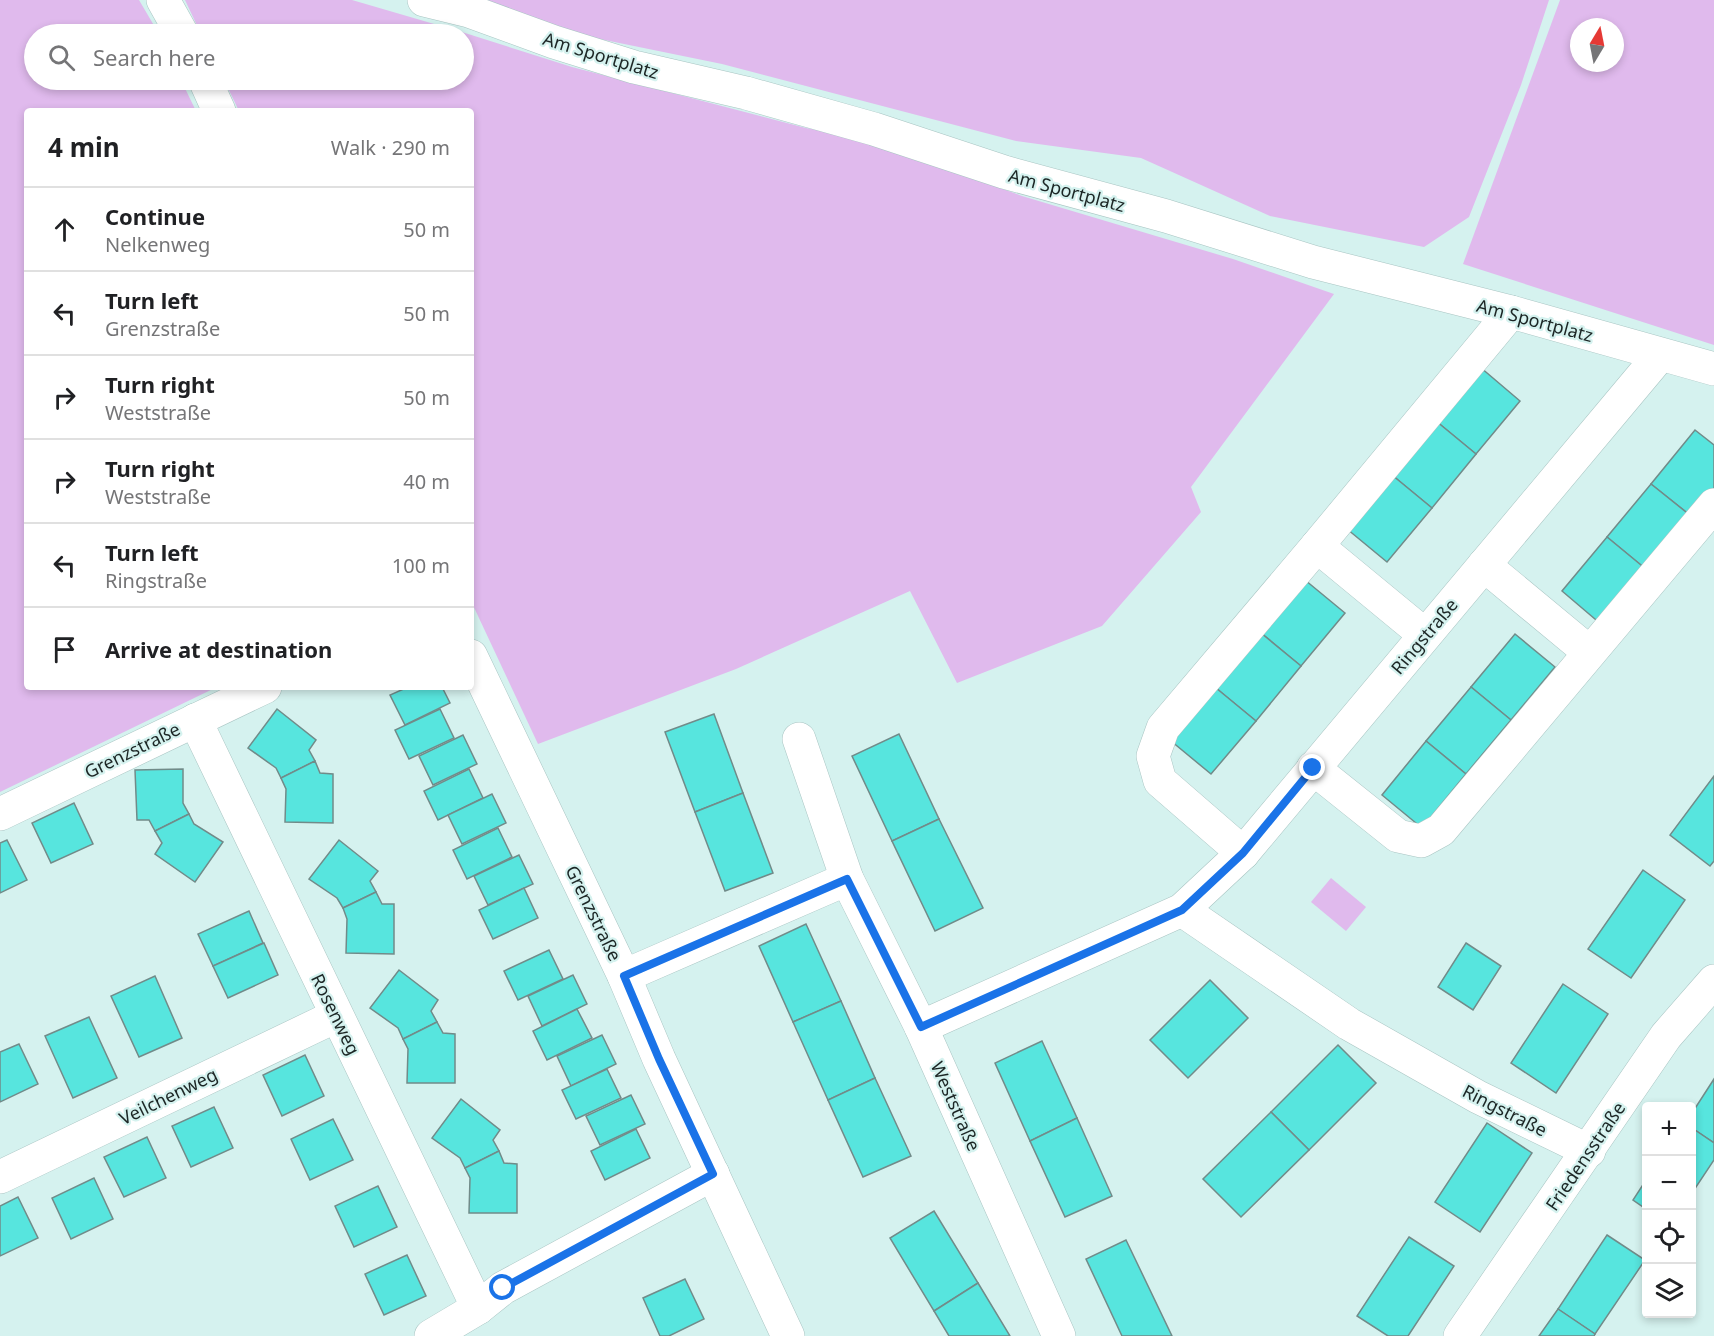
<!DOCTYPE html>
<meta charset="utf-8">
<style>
:root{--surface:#fff;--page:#f6f6f6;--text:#202124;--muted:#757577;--line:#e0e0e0}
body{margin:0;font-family:"Noto Sans",sans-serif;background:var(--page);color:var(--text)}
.controls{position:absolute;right:18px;bottom:18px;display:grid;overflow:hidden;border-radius:6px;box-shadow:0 3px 9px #0003}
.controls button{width:54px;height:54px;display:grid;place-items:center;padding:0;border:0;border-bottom:2px solid var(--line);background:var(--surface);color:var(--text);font:30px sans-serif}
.compass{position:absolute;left:1570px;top:18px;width:54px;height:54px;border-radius:50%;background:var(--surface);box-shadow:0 3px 9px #0003;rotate:10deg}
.stop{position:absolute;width:18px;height:18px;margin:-14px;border:4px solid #1a73e8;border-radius:50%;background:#fff}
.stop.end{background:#1a73e8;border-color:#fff;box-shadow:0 2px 6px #0008}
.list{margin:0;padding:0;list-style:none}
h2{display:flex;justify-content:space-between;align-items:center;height:78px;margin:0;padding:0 24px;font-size:26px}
h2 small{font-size:20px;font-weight:400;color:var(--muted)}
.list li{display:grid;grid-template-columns:39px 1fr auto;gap:18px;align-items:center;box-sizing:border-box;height:84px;padding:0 24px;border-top:2px solid var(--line)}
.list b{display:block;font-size:22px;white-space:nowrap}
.list p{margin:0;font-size:20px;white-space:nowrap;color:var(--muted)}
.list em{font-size:20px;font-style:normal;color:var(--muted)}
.icon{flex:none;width:33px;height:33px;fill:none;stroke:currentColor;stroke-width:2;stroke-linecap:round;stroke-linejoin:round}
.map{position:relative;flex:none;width:1714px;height:1336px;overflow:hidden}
.search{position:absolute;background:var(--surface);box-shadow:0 3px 9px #0003;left:24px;top:24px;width:450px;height:66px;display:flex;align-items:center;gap:15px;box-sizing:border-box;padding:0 21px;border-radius:33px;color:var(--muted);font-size:22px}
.panel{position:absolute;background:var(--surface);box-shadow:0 3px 9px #0003;left:24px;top:108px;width:450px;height:582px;border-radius:6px}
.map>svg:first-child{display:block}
</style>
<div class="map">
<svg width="1714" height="1336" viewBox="0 0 1714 1336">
<rect width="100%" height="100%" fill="#d5f2ef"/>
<!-- green -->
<g fill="#e0baed" fill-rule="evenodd">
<polygon points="0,0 139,0 159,34 34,34 34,80 181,80 196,111 27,111 27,687 217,687 0,792"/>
<polygon points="185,0 352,0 465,33 572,67 806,128 867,139 1022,196 1233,259 1334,294 1191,487 1201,512 1102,626 957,683 910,591 736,669 538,744 471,601 471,111 239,111 224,80 464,80 464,34 201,34"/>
<polygon points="474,0 1549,0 1521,85 1469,217 1424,247 1270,216 1141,158 1016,141 722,64 590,37"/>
<path d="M1560,0H1714V345L1463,264ZM1579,27H1615V63H1579Z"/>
<polygon points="1331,878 1366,907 1346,931 1311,902"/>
</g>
<!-- building -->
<g fill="#57e5de" stroke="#718b89" stroke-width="1.5">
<polygon points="1480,367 1520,401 1476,454 1436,421"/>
<polygon points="1436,421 1476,454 1432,508 1392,475"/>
<polygon points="1695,430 1714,445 1714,489 1691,516 1651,484"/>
<polygon points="1392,475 1432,508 1387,562 1347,529"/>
<polygon points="1651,484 1691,516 1647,570 1607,537"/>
<polygon points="1607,537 1647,570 1602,625 1562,591"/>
<polygon points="1305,580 1345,613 1301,666 1261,633"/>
<polygon points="1261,633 1301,666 1256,721 1216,688"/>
<polygon points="1515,634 1555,667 1511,720 1471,687"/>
<polygon points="408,687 442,687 450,703 405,725 390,695"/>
<polygon points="1471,687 1511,720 1466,774 1426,741"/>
<polygon points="1216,688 1256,721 1211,774 1171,741"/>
<polygon points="277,709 316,740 309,750 315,761 281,778 276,768 248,748"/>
<polygon points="440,709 454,738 409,759 395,730"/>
<polygon points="714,714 743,793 695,812 665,732"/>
<polygon points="899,734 939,819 892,841 852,756"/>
<polygon points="463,735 477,764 433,785 419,756"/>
<polygon points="1426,741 1466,774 1422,828 1382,795"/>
<polygon points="315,761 320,773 333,774 333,823 285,822 286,789 281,778"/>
<polygon points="183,769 183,803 189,814 155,831 149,820 137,820 135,770"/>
<polygon points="469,769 483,798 438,820 424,791"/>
<polygon points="1714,776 1714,861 1710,866 1670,835"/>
<polygon points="743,793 773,873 725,891 695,812"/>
<polygon points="492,794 506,823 462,844 448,815"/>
<polygon points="74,803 93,844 51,863 32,823"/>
<polygon points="189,814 194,824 223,842 195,882 155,854 162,843 155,831"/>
<polygon points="939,819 983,908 935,931 892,841"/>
<polygon points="498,828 512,857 467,879 453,850"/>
<polygon points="7,840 27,880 0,893 0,843"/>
<polygon points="339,840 378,871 370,881 376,892 343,908 337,898 309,879"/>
<polygon points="519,855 533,884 488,905 474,876"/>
<polygon points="1643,870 1685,900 1631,978 1588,949"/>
<polygon points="524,888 538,918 493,939 479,910"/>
<polygon points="376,892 382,904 394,904 394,954 346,953 347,919 343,908"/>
<polygon points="249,911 263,943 213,966 198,934"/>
<polygon points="806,924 841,1001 793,1022 759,946"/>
<polygon points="264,943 278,975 228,998 213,966"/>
<polygon points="1466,943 1501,966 1473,1010 1438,987"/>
<polygon points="549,950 563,979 518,1000 504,971"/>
<polygon points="399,970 438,1000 431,1011 437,1022 403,1039 398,1028 370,1008"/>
<polygon points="573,975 587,1004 542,1026 528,996"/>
<polygon points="155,976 182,1038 139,1057 111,996"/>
<polygon points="1210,980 1248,1018 1188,1078 1150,1040"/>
<polygon points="1563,984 1608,1014 1556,1093 1511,1063"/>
<polygon points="841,1001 875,1078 828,1100 793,1022"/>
<polygon points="577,1009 592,1038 547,1060 533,1031"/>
<polygon points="89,1017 117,1078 73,1098 45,1036"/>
<polygon points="437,1022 443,1033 455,1034 455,1083 407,1083 408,1049 403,1039"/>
<polygon points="602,1035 616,1064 571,1086 557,1056"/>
<polygon points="1042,1041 1077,1118 1030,1141 995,1063"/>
<polygon points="19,1044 38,1084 0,1102 0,1052"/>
<polygon points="1338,1045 1376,1083 1309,1150 1271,1112"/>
<polygon points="305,1055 324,1096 282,1116 263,1075"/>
<polygon points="607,1069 621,1098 576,1119 562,1090"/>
<polygon points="875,1078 911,1156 863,1177 828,1100"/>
<polygon points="1714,1079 1714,1143 1692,1128 1692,1113"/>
<polygon points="631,1095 645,1124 600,1145 586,1116"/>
<polygon points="461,1099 500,1130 493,1140 499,1151 465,1168 460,1158 432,1138"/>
<polygon points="214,1107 233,1148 191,1167 172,1126"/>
<polygon points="1271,1112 1309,1150 1241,1217 1203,1179"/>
<polygon points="1077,1118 1112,1196 1065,1217 1030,1141"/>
<polygon points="333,1119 353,1160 310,1180 291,1139"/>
<polygon points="1487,1123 1532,1153 1480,1232 1435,1202"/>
<polygon points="1692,1128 1714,1143 1714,1160 1692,1193"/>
<polygon points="636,1129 650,1158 605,1180 591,1151"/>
<polygon points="147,1137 166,1178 124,1197 104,1157"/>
<polygon points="499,1151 504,1163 517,1164 517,1213 469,1213 470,1178 465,1168"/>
<polygon points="94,1178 113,1219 71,1239 52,1198"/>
<polygon points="1646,1180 1646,1209 1633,1200"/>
<polygon points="378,1186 397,1227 354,1247 335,1206"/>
<polygon points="18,1197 38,1238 0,1256 0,1206"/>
<polygon points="934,1211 978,1283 934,1311 890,1238"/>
<polygon points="1607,1235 1645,1260 1595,1334 1558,1309"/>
<polygon points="1409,1237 1454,1266 1408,1336 1388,1336 1357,1316"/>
<polygon points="1126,1240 1172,1336 1122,1336 1086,1259"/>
<polygon points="407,1255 426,1296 384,1315 365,1274"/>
<polygon points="685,1279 704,1319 669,1336 660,1336 643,1298"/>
<polygon points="978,1283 1010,1336 949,1336 934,1311"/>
<polygon points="1558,1309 1595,1334 1594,1336 1539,1336"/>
</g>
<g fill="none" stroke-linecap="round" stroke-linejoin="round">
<!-- minor casing -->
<g stroke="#a9c5c3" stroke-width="34">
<g id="minor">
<polyline points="163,0 182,34"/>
<polyline points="424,0 469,11 554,42 634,67 746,93 874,129 1004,172 1166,216 1313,262 1511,312 1714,369"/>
<polyline points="205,80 219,111"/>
<polyline points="1317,546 1425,635"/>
<polyline points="1484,565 1589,652"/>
<polyline points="471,656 624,976 659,1059 788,1336"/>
<polyline points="195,720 478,1308"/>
<polyline points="799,739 847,879 921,1027 1059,1336"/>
<polyline points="1313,768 1398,836 1421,841 1441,830 1714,505"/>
<polyline points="0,814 265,687"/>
<polyline points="1243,853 1160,781 1153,756 1163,728 1317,546 1511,312"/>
<polyline points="1182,910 1349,1024 1478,1097 1589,1151"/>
<polyline points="624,976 847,879"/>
<polyline points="921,1027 1182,910 1243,853 1660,355"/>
<polyline points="0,1177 336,1016"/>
<polyline points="431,1336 478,1308 503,1288 713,1174"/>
<polyline points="1460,1336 1666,1036 1714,981"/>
</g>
</g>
<!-- minor -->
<use href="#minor" stroke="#fff" stroke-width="33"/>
</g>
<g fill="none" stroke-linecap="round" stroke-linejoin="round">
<!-- route -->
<polyline stroke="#1a73e8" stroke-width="8" points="503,1288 713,1174 659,1059 624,976 847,879 921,1027 1182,910 1243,853 1313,768"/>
</g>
<g text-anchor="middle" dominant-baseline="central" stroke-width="4.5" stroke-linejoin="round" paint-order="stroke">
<!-- street labels -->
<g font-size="18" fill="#1c2625" stroke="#d5f2ef">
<text transform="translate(601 55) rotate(17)">Am Sportplatz</text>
<text transform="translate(1067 190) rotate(15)">Am Sportplatz</text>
<text transform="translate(1535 320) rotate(15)">Am Sportplatz</text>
<text transform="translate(1424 636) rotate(-50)">Ringstraße</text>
<text transform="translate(132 750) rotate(-26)">Grenzstraße</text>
<text transform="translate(594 913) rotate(64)">Grenzstraße</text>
<text transform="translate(336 1014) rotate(64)">Rosenweg</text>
<text transform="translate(168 1096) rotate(-26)">Veilchenweg</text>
<text transform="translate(956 1106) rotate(66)">Weststraße</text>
<text transform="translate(1505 1110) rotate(27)">Ringstraße</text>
<text transform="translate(1585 1156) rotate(-56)">Friedensstraße</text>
</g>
</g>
</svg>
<div class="controls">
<button>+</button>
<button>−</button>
<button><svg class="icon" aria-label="locate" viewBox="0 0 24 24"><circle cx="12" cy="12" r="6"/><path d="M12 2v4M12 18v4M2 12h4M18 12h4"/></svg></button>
<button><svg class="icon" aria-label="layers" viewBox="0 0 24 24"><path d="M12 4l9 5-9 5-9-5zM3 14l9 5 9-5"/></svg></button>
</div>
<svg class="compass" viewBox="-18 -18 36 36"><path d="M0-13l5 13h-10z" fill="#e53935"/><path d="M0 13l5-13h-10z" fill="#757577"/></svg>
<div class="stop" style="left:503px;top:1288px"></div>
<div class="stop end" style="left:1313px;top:768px"></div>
<div class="search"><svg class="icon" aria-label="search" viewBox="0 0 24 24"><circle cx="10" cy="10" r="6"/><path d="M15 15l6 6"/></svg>Search here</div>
<section class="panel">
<h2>4 min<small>Walk · 290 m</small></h2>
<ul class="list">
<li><svg class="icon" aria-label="ahead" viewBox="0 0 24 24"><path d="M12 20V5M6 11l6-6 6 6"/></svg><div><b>Continue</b><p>Nelkenweg</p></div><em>50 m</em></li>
<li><svg class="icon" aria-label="left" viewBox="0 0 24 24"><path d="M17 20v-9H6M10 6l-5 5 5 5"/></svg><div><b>Turn left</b><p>Grenzstraße</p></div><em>50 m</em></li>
<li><svg class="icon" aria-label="right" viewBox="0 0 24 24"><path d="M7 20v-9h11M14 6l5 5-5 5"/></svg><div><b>Turn right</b><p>Weststraße</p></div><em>50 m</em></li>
<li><svg class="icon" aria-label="right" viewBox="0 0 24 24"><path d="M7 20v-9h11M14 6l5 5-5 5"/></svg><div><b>Turn right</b><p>Weststraße</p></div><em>40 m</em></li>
<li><svg class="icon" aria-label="left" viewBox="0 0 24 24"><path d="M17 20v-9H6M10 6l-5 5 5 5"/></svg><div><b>Turn left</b><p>Ringstraße</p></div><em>100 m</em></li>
<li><svg class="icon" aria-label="arrive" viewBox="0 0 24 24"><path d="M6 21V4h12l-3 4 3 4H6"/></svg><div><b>Arrive at destination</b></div></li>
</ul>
</section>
</div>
